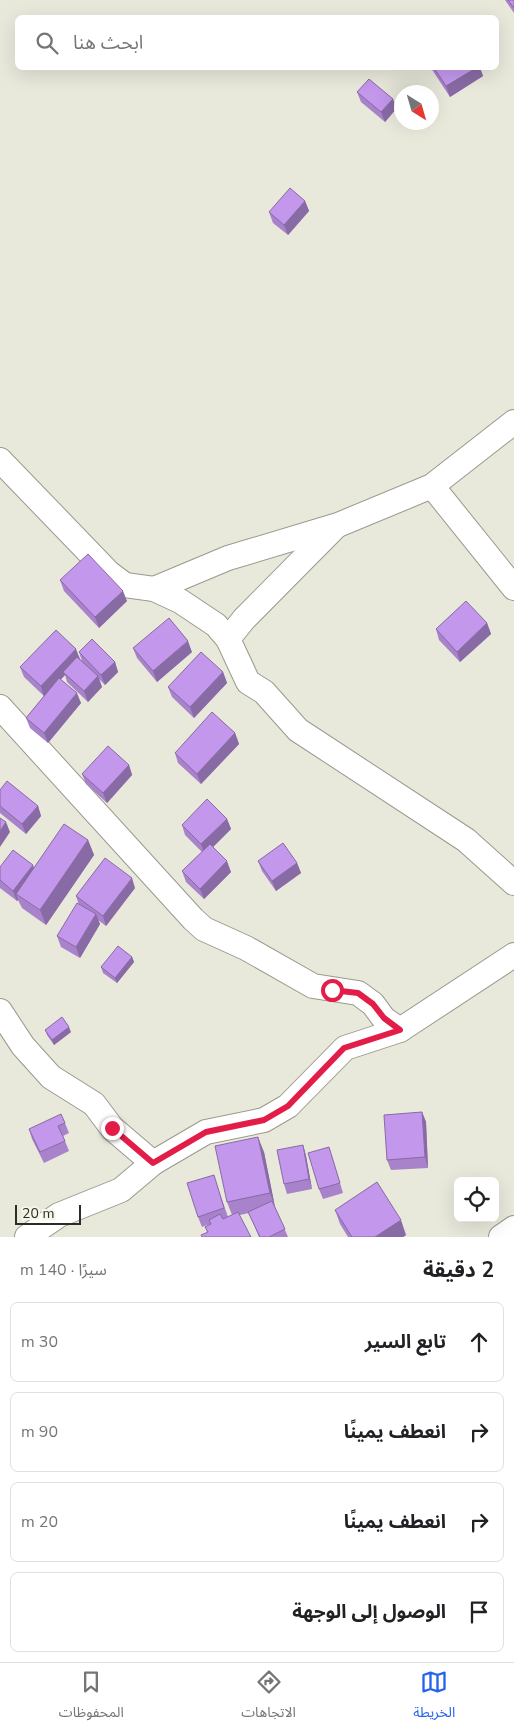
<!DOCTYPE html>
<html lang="ar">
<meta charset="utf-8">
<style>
:root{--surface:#fff;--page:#f6f6f6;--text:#202124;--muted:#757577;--line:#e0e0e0;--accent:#2563eb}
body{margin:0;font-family:"Nunito Sans","Noto Sans Arabic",sans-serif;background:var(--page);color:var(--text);direction:rtl}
.controls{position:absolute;right:15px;bottom:15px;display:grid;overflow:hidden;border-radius:8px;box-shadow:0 5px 20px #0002}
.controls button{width:45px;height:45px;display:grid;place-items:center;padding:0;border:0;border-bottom:1px solid var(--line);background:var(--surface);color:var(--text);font:25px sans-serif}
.compass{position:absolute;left:394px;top:85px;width:45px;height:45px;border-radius:50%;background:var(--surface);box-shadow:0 5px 20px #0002;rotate:143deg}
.scale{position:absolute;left:15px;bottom:12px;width:66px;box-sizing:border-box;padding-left:5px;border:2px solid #2c2c27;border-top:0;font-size:14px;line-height:18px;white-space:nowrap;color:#2c2c27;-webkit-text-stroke:4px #f5f6e8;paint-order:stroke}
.stop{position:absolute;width:15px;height:15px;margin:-11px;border:4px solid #e11d48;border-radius:50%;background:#fff}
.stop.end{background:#e11d48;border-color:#fff;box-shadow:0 1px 5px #0008}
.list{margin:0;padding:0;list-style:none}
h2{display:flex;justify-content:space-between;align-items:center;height:65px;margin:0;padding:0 20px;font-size:21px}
h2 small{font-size:16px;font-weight:400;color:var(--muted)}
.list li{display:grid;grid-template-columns:32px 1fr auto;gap:15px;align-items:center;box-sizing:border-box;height:80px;margin:0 10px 10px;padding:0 10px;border:1px solid var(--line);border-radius:8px}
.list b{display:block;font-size:19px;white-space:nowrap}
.list em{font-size:16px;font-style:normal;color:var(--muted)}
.icon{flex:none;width:28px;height:28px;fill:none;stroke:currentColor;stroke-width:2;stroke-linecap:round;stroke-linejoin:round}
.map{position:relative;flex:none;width:514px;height:1237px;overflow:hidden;direction:ltr}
.search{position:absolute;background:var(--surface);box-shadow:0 5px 20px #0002;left:15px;right:15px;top:15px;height:55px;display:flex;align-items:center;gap:12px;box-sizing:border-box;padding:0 18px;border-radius:8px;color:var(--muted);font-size:19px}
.sheet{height:425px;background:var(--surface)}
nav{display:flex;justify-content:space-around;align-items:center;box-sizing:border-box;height:70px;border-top:1px solid var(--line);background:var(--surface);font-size:14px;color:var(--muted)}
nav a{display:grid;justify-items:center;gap:2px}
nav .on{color:var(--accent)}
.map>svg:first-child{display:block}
</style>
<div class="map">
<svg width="514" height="1237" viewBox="0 0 514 1237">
<rect width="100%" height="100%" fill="#e8e8db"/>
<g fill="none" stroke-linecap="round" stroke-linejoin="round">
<!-- minor casing -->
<g stroke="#999a8d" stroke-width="26">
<g id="minor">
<polyline points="0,460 109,573 125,585 154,589 180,601 216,625 228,639 248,682 264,692 298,730 466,840 514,883"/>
<polyline points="432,486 514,588"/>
<polyline points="154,589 228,558 338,525 432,486 514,422"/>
<polyline points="228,639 244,619 336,526"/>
<polyline points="0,707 193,919 204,929 246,948 313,986 358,993 373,1004 384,1019 400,1030"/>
<polyline points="0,1011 23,1046 51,1077 94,1104 112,1128 153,1163"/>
<polyline points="27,1237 59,1215 121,1190 153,1163 206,1132 264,1120 288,1106 345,1048 400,1030 514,955"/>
<polyline points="501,1237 514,1228"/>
</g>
</g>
<!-- minor -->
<use href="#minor" stroke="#fff" stroke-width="24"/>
</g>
<!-- wall -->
<g fill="#a882ca">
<polygon points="505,0 514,0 514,13"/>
<polygon points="431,68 480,68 483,76 450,97"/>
<polygon points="357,92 393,99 396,109 385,122 361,102"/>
<polygon points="305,201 309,211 288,235 273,223 269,212"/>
<polygon points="60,580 127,601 99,628 64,591"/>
<polygon points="487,623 491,634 460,662 439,640 436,629"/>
<polygon points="133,648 192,652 157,682 137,658"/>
<polygon points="79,652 115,662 118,672 105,685 99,679 102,687 88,702 67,682 65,675 60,680 81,703 48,743 30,728 26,718 44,696 24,677 20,667 80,659 82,661"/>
<polygon points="223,672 227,683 194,718 172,697 168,687"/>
<polygon points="235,733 239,744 201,784 178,763 175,753"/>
<polygon points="129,765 132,775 107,803 86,784 82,774"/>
<polygon points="0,790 38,806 41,816 26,834 0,813"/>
<polygon points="227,819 231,829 213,847 231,872 204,899 186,882 182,871 202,852 185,835 182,825"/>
<polygon points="88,840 94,855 46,925 22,908 18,900 17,901 0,888 0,867 34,868"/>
<polygon points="258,861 297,863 301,873 276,891 262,871"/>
<polygon points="135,888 106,926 98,920 100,924 80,958 61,947 57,936 79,905 76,896"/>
<polygon points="132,957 134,962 117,983 103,973 101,967"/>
<polygon points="45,1030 71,1032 54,1045 47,1035"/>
<polygon points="422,1112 426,1122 428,1168 391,1170 387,1160"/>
<polygon points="65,1123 69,1133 63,1136 69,1151 44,1163 32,1139 29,1129"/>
<polygon points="303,1145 306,1156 312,1189 287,1194 284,1184"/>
<polygon points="264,1152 275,1207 288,1237 259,1237 249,1213 240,1215 207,1232 205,1227 210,1224 202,1227 198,1217 217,1185 228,1217 232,1215 227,1202"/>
<polygon points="332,1157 343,1193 323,1199 319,1189"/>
<polygon points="335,1210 406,1235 403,1237 348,1237 340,1224"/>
</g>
<!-- shaded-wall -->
<g fill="#886aa4">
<polygon points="476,68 480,68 483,76 450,97 446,86"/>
<polygon points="393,99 396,109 385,122 381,112"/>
<polygon points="305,201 309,211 288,235 284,225"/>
<polygon points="123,591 127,601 99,628 95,617"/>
<polygon points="487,623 491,634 460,662 457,652"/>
<polygon points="188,641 192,652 157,682 153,671"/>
<polygon points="76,649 80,659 63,672 65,675 44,697 41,686"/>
<polygon points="115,662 118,672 105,685 101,675"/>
<polygon points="223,672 227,683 194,718 190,707"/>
<polygon points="98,676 102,687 88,702 84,691"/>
<polygon points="77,693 81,703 48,743 44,733"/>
<polygon points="235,733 239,744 201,784 197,774"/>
<polygon points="129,765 132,775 107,803 103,793"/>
<polygon points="38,806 41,816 26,834 22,824"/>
<polygon points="227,819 231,829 205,855 201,844"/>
<polygon points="6,822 10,832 0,847 0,831"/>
<polygon points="88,840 94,855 46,925 40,910"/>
<polygon points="227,861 231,872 204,899 200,889"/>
<polygon points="297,863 301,873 276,891 272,881"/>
<polygon points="33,865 37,876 16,894 18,900 17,901 13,891"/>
<polygon points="132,878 135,888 106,926 103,916"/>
<polygon points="96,914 100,924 80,958 76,947"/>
<polygon points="132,957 134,962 117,983 115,978"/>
<polygon points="69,1027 71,1032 54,1045 52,1040"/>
<polygon points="422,1112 426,1122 428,1168 425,1157"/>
<polygon points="258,1137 264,1152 275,1207 270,1193"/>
<polygon points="303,1145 306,1156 312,1189 309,1179"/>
<polygon points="401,1220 406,1235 403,1237 375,1237"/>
</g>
<!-- building -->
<g fill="#c397eb" stroke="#886aa4">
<polygon points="508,0 514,0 514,8"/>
<polygon points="434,68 476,68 446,86"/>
<polygon points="369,79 393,99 381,112 357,92"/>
<polygon points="290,188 305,201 284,225 269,212"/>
<polygon points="88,554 123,591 95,617 60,580"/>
<polygon points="466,601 487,623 457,652 436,629"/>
<polygon points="169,618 188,641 153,671 133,648"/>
<polygon points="56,630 76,649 41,686 20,667"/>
<polygon points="92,639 115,662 101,675 79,652"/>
<polygon points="201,652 223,672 190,707 168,687"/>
<polygon points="77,657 98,676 84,691 63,672"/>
<polygon points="59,678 77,693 44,733 26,718"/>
<polygon points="212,712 235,733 197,774 175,753"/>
<polygon points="108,746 129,765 103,793 82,774"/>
<polygon points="7,781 38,806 22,824 0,806 0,790"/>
<polygon points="207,799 227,819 201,844 182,825"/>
<polygon points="0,818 6,822 0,831"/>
<polygon points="64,824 88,840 40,910 16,894"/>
<polygon points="283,843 297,863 272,881 258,861"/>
<polygon points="210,844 227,861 200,889 182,871"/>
<polygon points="13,850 33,865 13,891 0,880 0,867"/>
<polygon points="105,858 132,878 103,916 76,896"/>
<polygon points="77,903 96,914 76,947 57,936"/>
<polygon points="118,946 132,957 115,978 101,967"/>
<polygon points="62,1017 69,1027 52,1040 45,1030"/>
<polygon points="422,1112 425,1157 387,1160 384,1115"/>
<polygon points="61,1114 65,1123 58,1126 65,1141 40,1152 29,1129"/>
<polygon points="258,1137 270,1193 227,1202 215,1146"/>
<polygon points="303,1145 309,1179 284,1184 277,1150"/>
<polygon points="329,1147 340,1183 319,1189 308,1153"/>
<polygon points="214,1175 224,1208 198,1217 187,1183"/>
<polygon points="377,1182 401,1220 375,1237 352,1237 335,1210"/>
<polygon points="272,1201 285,1229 269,1237 260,1237 248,1212"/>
<polygon points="238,1212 251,1237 202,1237 201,1235 208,1232 205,1227 211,1224 209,1220 220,1214 223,1219"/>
</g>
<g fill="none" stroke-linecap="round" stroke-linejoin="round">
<!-- route -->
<polyline stroke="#e11d48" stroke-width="6" points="112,1128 153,1163 206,1132 264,1120 288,1106 344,1048 400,1030 384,1018 373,1004 358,993 332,990"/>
</g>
</svg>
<div class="controls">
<button><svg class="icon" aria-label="locate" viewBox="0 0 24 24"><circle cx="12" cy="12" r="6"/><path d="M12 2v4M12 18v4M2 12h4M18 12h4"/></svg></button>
</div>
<svg class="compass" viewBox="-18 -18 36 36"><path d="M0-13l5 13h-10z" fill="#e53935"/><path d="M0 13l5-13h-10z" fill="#757577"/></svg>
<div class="scale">20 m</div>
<div class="stop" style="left:332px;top:990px"></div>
<div class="stop end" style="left:112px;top:1128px"></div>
<div class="search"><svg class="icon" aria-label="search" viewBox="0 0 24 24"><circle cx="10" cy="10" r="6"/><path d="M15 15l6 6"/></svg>ابحث هنا</div>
</div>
<section class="sheet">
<h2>2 دقيقة<small>سيرًا · 140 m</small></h2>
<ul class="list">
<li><svg class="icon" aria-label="ahead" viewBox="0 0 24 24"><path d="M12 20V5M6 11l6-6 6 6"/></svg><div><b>تابع السير</b></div><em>30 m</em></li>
<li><svg class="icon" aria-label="right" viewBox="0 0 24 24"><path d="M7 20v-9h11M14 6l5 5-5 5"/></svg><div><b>انعطف يمينًا</b></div><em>90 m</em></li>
<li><svg class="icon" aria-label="right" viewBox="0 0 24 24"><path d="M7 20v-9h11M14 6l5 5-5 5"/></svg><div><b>انعطف يمينًا</b></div><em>20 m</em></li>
<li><svg class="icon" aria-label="arrive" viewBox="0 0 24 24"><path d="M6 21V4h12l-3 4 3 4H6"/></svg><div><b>الوصول إلى الوجهة</b></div></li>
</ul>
</section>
<nav>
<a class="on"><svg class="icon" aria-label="map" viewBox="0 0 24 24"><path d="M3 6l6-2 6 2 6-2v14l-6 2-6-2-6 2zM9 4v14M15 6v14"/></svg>الخريطة</a>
<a><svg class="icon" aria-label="directions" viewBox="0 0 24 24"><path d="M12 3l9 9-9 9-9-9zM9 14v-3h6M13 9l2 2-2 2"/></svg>الاتجاهات</a>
<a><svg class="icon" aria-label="saved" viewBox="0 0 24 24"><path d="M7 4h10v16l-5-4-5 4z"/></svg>المحفوظات</a>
</nav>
